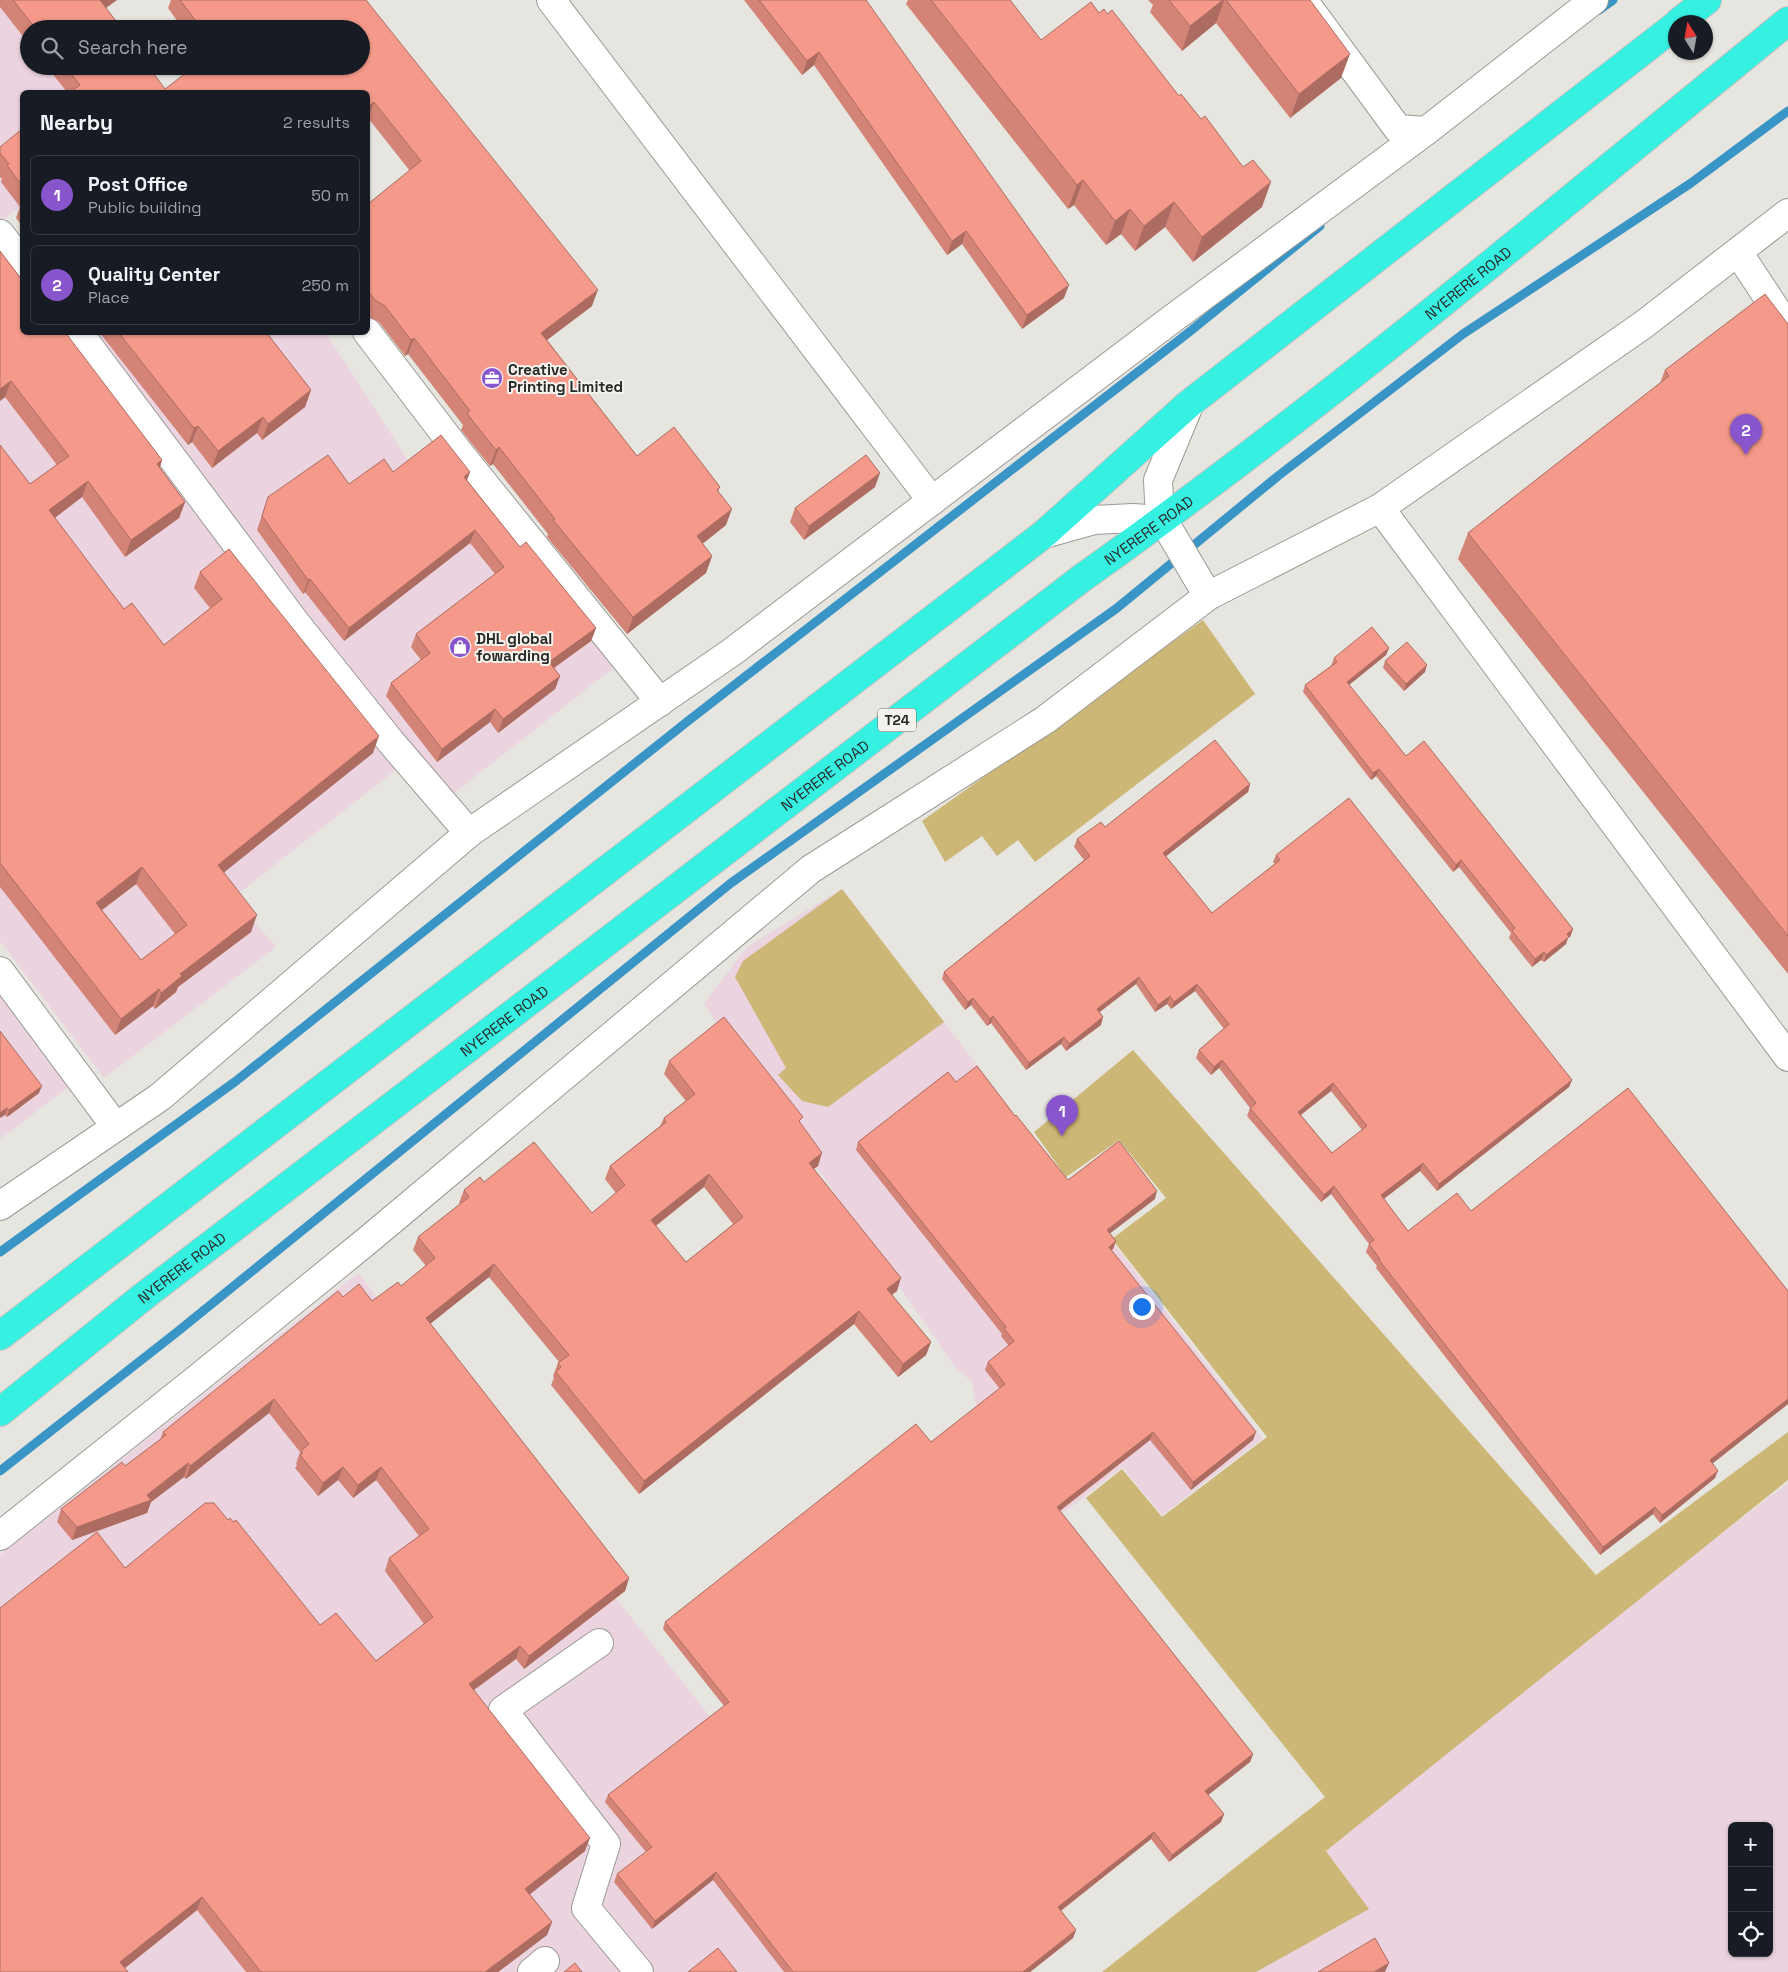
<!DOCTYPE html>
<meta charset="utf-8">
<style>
:root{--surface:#171b24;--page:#242831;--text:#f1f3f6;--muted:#9ea1a6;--line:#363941;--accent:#8955cd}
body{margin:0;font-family:"Space Grotesk",sans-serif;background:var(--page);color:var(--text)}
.controls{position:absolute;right:15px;bottom:15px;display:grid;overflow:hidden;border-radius:8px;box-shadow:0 1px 4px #0004}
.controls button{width:45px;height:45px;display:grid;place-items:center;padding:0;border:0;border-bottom:1px solid var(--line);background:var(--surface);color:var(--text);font:25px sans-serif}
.compass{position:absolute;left:1668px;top:15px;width:45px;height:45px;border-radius:50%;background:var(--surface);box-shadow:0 1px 4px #0004;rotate:349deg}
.you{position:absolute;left:1141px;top:1306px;width:18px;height:18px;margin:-12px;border:4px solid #fff;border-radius:50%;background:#1a73e8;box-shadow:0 0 0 8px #1a73e833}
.badge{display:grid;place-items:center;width:32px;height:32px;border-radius:50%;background:var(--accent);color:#fff;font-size:16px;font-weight:700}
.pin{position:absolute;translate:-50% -41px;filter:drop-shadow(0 1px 2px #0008)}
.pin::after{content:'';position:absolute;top:26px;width:18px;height:15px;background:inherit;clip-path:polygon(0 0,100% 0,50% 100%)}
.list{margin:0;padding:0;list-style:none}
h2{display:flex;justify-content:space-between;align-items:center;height:65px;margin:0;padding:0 20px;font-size:21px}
h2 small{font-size:16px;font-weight:400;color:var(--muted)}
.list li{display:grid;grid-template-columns:32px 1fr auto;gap:15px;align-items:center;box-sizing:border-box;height:80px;margin:0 10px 10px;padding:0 10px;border:1px solid var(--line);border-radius:8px}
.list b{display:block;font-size:19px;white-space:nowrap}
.list p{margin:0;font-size:16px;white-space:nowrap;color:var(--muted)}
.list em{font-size:16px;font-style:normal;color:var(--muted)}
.icon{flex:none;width:28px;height:28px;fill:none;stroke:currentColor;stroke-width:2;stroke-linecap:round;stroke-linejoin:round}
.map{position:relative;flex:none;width:1788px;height:1972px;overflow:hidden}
.search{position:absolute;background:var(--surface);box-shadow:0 1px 4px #0004;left:20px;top:20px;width:350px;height:55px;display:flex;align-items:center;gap:12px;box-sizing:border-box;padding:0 18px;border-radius:28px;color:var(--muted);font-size:19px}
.panel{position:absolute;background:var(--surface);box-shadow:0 1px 4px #0004;left:20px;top:90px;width:350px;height:245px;border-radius:8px}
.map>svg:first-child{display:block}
</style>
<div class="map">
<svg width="1788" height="1972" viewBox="0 0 1788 1972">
<rect width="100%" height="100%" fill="#e6e5df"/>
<!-- industrial -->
<g fill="#ebd3df" fill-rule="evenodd">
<polygon points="0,0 29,29 29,66 135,66 155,92 22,92 22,205 0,222"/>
<polygon points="0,242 22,271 22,332 71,333 402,765 234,897 0,603"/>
<polygon points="83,333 326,333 409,462 415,518 292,609"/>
<polygon points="439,447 617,665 444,801 298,606 420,516"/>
<polygon points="0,606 201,862 276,947 104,1078 0,941"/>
<polygon points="842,889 1263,1438 1162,1515 1122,1467 1057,1518 977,1412 972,1382 955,1367 704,1004 747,947"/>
<polygon points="0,982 74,1083 0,1139"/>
<polygon points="358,1273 424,1357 913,1972 0,1972 0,1555"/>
<path d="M1788,1483V1972H1248L1363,1902L1319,1840ZM1732,1826H1769V1953H1732Z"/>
</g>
<!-- green -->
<g fill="#ccb776">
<polygon points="1203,620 1255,694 1035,862 1018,840 997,856 982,836 945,862 922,821"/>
<polygon points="842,889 944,1022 828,1107 802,1101 778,1075 786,1068 735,977 743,961"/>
<polygon points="1133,1050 1596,1575 1788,1432 1788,1480 1326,1851 1369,1909 1256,1972 1102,1972 1325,1797 1086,1498 1122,1469 1162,1517 1267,1437 1112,1239 1166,1198 1119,1140 1066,1177 1034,1132"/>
</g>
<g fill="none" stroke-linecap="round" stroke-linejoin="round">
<!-- stream -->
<g stroke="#3995c6" stroke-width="9">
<polyline points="1599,10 1613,0"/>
<polyline points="0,1252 236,1081 688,721 1188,333 1320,226"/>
<polyline points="0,1471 177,1332 731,883 1117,608 1278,476 1463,334 1691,183 1788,111"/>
</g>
<!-- minor casing -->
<g stroke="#9b9a95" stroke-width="30">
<g id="minor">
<polyline points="551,0 932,501"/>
<polyline points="1303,0 1398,129 1426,131"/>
<polyline points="0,234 22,262"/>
<polyline points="1738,252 1788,328"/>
<polyline points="78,332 295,622 391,742 469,833"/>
<polyline points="367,332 457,450 660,702"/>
<polyline points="1190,403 1158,480 1159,500 1163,520 1208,596"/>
<polyline points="1380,508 1788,1057"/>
<polyline points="1044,534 1094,520 1133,518 1163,520"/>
<polyline points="0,971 115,1126"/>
<polyline points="0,1206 160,1097 469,833 732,652 1168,322 1426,131 1594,0"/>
<polyline points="0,1536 202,1375 368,1240 811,869 1045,720 1208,596 1380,508 1643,325 1788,213"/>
<polyline points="599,1643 503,1710 606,1844 586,1908 639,1972"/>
<polyline points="532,1972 545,1961"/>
</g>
</g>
<!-- highway casing -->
<g stroke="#c3c3c3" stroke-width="30">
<g id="highway">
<polyline points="1679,22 1707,0"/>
<polyline points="0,1336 1044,534 1190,403 1676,25"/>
<path id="s1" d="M0,1412L144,1296L1082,578C1327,404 1556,210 1788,21"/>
</g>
</g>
<!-- minor -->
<use href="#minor" stroke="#fff" stroke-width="28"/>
<!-- highway -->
<use href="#highway" stroke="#36f0e1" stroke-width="28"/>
</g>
<!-- wall -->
<g fill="#d38477" fill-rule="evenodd">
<polygon points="0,0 117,0 106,8 122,29 29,29 29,44 0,7"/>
<polygon points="171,0 366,0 592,306 547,340 637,456 720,487 718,492 726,525 702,544 712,556 706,573 627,634 547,537 548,534 493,464 490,466 469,440 461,430 463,425 408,354 405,356 379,322 369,317 368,315 368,204 410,171 368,118 368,119 368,92 67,92 46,66 148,66 165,89 361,29 183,29 168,8"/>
<polygon points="744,0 866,0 1064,298 1022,329 962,244 947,255 814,65 802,75"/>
<polygon points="908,0 1010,0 1041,40 1262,207 1193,262 1165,227 1135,251 1121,234 1106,245 1074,205 1068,209 906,4"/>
<polygon points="1148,0 1310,0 1341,78 1290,118 1216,23 1182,51 1150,12 1153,5"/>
<polygon points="22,129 22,226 16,218 20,207 1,182 2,179 0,177 0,153"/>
<path d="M0,251L162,460L160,468L185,502L179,518L125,557L82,497L54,518L124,609L164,645L210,608L194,588L200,572L373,753L224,872L251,932L178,987L176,992L155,1009L153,1006L115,1035L0,887V445L30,484L57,465L5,397L0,401ZM136,884L175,934L141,960L102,910Z"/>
<polygon points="1788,324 1788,974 1458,559 1468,533 1660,383 1665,370"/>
<polygon points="99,332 266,332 311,390 305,407 262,440 257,433 212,468 192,442 188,445"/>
<polygon points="393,472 470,472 467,480 520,547 596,628 591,641 554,668 560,676 555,689 498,733 490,722 437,762 386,696 391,683 421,660 411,647 416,634 495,574 470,543 344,641 305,592 303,594 257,530 268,497 349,484"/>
<polygon points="875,487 804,540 790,522 795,508"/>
<polygon points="1389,648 1386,655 1349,685 1406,756 1573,929 1570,937 1568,938 1566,944 1544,962 1541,960 1532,967 1509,938 1511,933 1459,867 1453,872 1376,776 1371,780 1303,692 1305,685 1331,666 1334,658"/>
<polygon points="1385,661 1425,672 1404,691 1383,668"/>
<path d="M1250,784L1248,792L1166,856L1212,913L1275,864L1273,862L1276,855L1572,1080L1569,1087L1437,1191L1420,1171L1384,1199L1408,1231L1471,1211L1788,1291V1404L1712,1463L1715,1478L1660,1523L1653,1514L1600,1555L1376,1268L1377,1266L1366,1252L1369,1244L1331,1194L1321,1202L1247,1116L1250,1108L1219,1068L1211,1075L1196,1058L1199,1050L1224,1029L1195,991L1171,1009L1167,1004L1155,1012L1136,984L1100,1012L1101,1025L1066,1051L1061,1044L1026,1070L991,1023L987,1026L971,1005L965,1010L942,979L944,972L1084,860L1074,847L1077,839L1105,827ZM1331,1091L1362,1130L1332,1153L1301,1115Z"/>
<polygon points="0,1031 39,1093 7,1117 5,1115"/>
<path d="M669,1061L801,1124L818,1166L814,1169L897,1291L892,1295L931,1342L926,1355L898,1377L854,1324L639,1494L551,1385L554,1378L553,1376L558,1363L559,1362L489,1277L430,1324L629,1578L625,1591L524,1669L516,1659L474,1690L585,1851L530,1894L552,1922L547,1935L498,1972H246L197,1910L125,1968L0,1972L125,1568L228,1520L320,1625L376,1661L424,1624L385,1571L389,1558L419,1536L376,1480L353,1498L338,1480L318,1496L295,1468L297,1465L296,1464L300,1452L269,1413L186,1479L184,1477L151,1502L147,1513L72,1540L57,1522L61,1509L125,1466L160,1440L163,1432L343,1297L372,1301L401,1286L426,1266L413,1250L418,1237L460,1204L459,1203L464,1190L484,1182L592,1213L616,1193L605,1179L610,1166L660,1126L664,1118L686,1101L664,1074ZM704,1187L733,1224L686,1262L656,1226Z"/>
<polygon points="956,1082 1015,1116 1068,1180 1155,1199 1110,1233 1116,1241 1113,1249 1111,1250 1253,1440 1191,1490 1150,1440 1060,1511 1253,1754 1250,1762 1208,1795 1224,1814 1221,1822 1169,1862 1151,1839 1061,1911 1076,1930 1073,1938 1030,1972 784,1972 713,1880 652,1929 614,1882 617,1874 646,1852 605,1802 608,1795 724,1706 663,1629 665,1622 931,1442 1000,1389 985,1370 988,1362 1009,1346 1001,1336 1002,1334 856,1150 858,1142"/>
</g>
<!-- shaded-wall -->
<g fill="#ac6c61">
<polygon points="100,0 117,0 94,16"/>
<polygon points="1223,0 1224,0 1216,23 1182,51 1190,26"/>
<polygon points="819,52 814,65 802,75 807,61"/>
<polygon points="1350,54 1341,78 1290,118 1299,94"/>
<polygon points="374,102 368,118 368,119 368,107"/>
<polygon points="1083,180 1074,205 1068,209 1077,185"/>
<polygon points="1271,182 1262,207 1193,262 1202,237"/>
<polygon points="1174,202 1165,227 1135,251 1144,226"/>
<polygon points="1130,209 1121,234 1106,245 1115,221"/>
<polygon points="966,231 962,244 947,255 952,241"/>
<polygon points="1069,285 1064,298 1022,329 1027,315"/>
<polygon points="598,290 592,306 535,349 541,333"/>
<polygon points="414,338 408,354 405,356 411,340"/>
<polygon points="11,381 5,397 0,401 0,389"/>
<polygon points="311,390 305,407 262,440 268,424"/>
<polygon points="263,417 257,433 212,468 218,451"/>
<polygon points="198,426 192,442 188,445 194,428"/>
<polygon points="499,447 493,464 490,466 496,450"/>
<polygon points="162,460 156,477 157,464"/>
<polygon points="470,472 465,485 464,477"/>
<polygon points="880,473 875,487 804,540 809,526"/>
<polygon points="88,481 82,497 43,527 49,510"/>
<polygon points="185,502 179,518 125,557 131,540"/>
<polygon points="732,509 726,525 691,553 697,536"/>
<polygon points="475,530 470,543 344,641 349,628"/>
<polygon points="712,556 706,573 627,634 633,617"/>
<polygon points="310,579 305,592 303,594 308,580"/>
<polygon points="596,628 591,641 544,675 549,662"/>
<polygon points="1389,648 1386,655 1344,689 1347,682"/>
<polygon points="1427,665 1425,672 1404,691 1406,684"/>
<polygon points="560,676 555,689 498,733 503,719"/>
<polygon points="495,709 490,722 437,762 442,749"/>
<polygon points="379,736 373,753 212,882 218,865"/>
<polygon points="1379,769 1376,776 1371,780 1373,773"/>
<polygon points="1250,784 1248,792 1160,861 1163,853"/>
<polygon points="1461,860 1459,867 1453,872 1456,865"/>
<polygon points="142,867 136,884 90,919 96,903"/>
<polygon points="257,915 251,932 178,987 176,992 155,1009 161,993 180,974"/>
<polygon points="1573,929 1570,937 1568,938 1566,944 1544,962 1546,955 1567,934"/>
<polygon points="1544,952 1541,960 1532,967 1535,959"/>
<polygon points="1139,977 1136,984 1094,1016 1097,1009"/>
<polygon points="1197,984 1195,991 1171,1009 1174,1002"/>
<polygon points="159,989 153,1006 115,1035 121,1019"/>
<polygon points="1170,996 1167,1004 1155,1012 1158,1005"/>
<polygon points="973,998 971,1005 965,1010 968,1002"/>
<polygon points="993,1016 991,1023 987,1026 990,1019"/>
<polygon points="1103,1017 1101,1025 1066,1051 1069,1044"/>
<polygon points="1064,1037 1061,1044 1026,1070 1029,1063"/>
<polygon points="1222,1060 1219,1068 1211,1075 1214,1067"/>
<polygon points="1572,1080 1569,1087 1437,1191 1439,1184"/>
<polygon points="1333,1083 1331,1091 1295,1119 1298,1112"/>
<polygon points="42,1086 39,1093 7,1117 9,1110"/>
<polygon points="7,1108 5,1115 0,1118 0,1113"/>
<polygon points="822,1153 818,1166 804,1176 809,1163"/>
<polygon points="1423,1163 1420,1171 1378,1203 1381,1195"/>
<polygon points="709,1174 704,1187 646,1233 651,1220"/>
<polygon points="1334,1186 1331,1194 1321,1202 1324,1195"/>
<polygon points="1157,1191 1155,1199 1104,1238 1107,1230"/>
<polygon points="1116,1241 1113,1249 1106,1255 1109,1247"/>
<polygon points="494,1264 489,1277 421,1331 426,1318"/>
<polygon points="901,1278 897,1291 882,1302 887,1289"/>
<polygon points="859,1311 854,1324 639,1494 644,1481"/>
<polygon points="931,1342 926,1355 898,1377 903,1364"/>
<polygon points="274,1399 269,1413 186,1479 190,1466"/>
<polygon points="1788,1399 1788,1404 1707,1468 1710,1460"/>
<polygon points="1153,1432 1150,1440 1054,1515 1057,1507"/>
<polygon points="1256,1432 1253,1440 1191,1490 1193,1482"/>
<polygon points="188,1463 184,1477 151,1502 147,1513 72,1540 77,1527 147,1495"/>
<polygon points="343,1467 338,1480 318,1496 323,1483"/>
<polygon points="381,1467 376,1480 353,1498 358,1485"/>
<polygon points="1718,1471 1715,1478 1660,1523 1662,1515"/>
<polygon points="1655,1507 1653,1514 1600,1555 1603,1547"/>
<polygon points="629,1578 625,1591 524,1669 529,1656"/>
<polygon points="520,1646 516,1659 464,1697 469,1684"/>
<polygon points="1253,1754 1250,1762 1203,1799 1205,1791"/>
<polygon points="1224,1814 1221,1822 1169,1862 1172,1855"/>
<polygon points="1154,1832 1151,1839 1055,1915 1058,1907"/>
<polygon points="590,1838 585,1851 520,1902 525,1889"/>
<polygon points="716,1872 713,1880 652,1929 655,1921"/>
<polygon points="202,1897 197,1910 120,1972 120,1962"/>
<polygon points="552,1922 547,1935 498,1972 485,1972"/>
<polygon points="1076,1930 1073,1938 1030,1972 1023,1972"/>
<polygon points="1389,1963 1385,1972 1374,1972"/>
</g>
<!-- building -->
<g fill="#f59a8a" stroke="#ac6c61" fill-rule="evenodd">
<polygon points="13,0 100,0 122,29 36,29"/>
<polygon points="180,0 366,0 598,290 541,333 637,456 674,427 720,487 717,490 732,509 697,536 712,556 633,617 553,520 555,519 499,447 496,450 475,424 467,413 470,411 414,338 411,340 385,306 375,300 368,291 368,204 421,161 374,102 368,107 368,92 70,92 80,85 65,66 148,66 165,89 195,66 361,66 361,29 202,29"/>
<polygon points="759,0 866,0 1069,285 1027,315 966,231 952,241 819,52 807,61"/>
<polygon points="931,0 1010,0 1041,40 1091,2 1099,13 1104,9 1107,14 1112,10 1179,96 1181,94 1201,119 1205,116 1243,167 1253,160 1271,182 1202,237 1174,202 1144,226 1130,209 1115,221 1083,180 1077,185"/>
<polygon points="1169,0 1223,0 1190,26"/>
<polygon points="1226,0 1310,0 1350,54 1299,94"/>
<polygon points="22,129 22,186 7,165 9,164 0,153 0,147"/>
<path d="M0,251L22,280V332H65L162,460L157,464L185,502L131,540L88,481L49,510L124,609L132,603L164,645L222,599L200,572L229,549L379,736L218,865L257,915L180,974L182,976L161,993L159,989L121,1019L0,863V445L30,484L69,456L11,381L0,389ZM142,867L187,925L141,960L96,903Z"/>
<polygon points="1765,294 1788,324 1788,936 1468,533 1669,376 1665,370"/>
<polygon points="118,332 266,332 311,390 268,424 263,417 218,451 198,426 194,428"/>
<polygon points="441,435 470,472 464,477 520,547 526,542 596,628 549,662 560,676 503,719 495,709 442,749 391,683 430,653 416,634 504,567 475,530 349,628 310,579 308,580 262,516 268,497 328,455 349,484 384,459 393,472"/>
<polygon points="866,455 880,473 809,526 795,508"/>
<polygon points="1372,627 1389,648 1347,682 1406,756 1424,741 1573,929 1567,934 1569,937 1546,955 1544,952 1535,959 1512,931 1515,928 1461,860 1456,865 1379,769 1373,773 1305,685 1337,662 1334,658"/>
<polygon points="1407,642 1427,665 1406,684 1385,661"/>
<path d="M1215,740L1250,784L1163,853L1212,913L1280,860L1276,855L1349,798L1572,1080L1439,1184L1423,1163L1381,1195L1408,1231L1457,1193L1471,1211L1628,1088L1788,1291V1399L1710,1460L1718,1471L1662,1515L1655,1507L1603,1547L1379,1260L1380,1259L1369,1244L1374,1240L1334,1186L1324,1195L1250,1108L1256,1103L1222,1060L1214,1067L1199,1050L1229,1024L1197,984L1174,1002L1170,996L1158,1005L1139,977L1097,1009L1103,1017L1069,1044L1064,1037L1029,1063L993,1016L990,1019L973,998L968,1002L944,972L1090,856L1077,839L1101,822L1105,827ZM1333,1083L1367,1126L1332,1153L1298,1112Z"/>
<path d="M724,1017L803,1117L799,1121L822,1153L809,1163L901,1278L887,1289L931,1342L903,1364L859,1311L644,1481L556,1372L561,1367L558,1363L569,1355L494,1264L426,1318L629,1578L529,1656L520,1646L469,1684L590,1838L525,1889L552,1922L485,1972H261L202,1897L120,1962L128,1972H0V1608L97,1532L125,1568L205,1503H214L228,1520L230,1518L233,1522L236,1520L320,1625L336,1613L376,1661L433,1617L389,1558L429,1529L381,1467L358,1485L343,1467L323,1483L300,1455L303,1453L301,1451L309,1444L274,1399L190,1466L188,1463L147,1495L151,1500L77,1527L61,1509L122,1462L125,1466L166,1435L163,1432L338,1291L343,1297L359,1284L372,1301L398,1282L401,1286L435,1258L418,1237L469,1197L464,1190L480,1177L484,1182L534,1142L592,1213L625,1185L610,1166L666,1122L664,1118L695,1094L669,1061ZM709,1174L743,1217L686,1262L651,1220Z"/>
<polygon points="0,1031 42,1086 9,1110 7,1108 0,1113"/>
<polygon points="977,1066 1015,1116 1016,1115 1068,1180 1119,1141 1157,1191 1107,1230 1116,1241 1109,1247 1256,1432 1193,1482 1153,1432 1057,1507 1253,1754 1205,1791 1224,1814 1172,1855 1154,1832 1058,1907 1076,1930 1023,1972 793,1972 716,1872 655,1921 617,1874 652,1847 608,1795 729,1702 665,1622 916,1424 931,1442 1005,1384 988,1362 1014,1341 1004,1328 1006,1327 858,1142 948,1072 956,1082"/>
<polygon points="1375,1938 1389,1963 1374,1972 1318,1972"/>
<polygon points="718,1948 737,1972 688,1972"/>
<polygon points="575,1963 582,1972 564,1972"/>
</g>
<!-- icons -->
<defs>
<g id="office-disc" transform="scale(1.125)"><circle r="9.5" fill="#8955cd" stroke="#f4f2ec"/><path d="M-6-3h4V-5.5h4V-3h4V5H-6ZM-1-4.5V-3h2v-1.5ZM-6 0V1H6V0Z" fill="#fff"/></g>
<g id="shop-disc" transform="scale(1.125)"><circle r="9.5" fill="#8955cd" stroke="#f4f2ec"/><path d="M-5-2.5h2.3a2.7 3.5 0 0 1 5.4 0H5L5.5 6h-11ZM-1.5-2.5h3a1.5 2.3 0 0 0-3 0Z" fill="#fff"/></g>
</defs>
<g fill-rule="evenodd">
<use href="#office-disc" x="492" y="378"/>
<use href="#shop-disc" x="460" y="647"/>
</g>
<g text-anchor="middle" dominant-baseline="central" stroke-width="4" stroke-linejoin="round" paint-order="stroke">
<!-- shield labels -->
<rect fill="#f4f2ec" stroke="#666562" stroke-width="1" x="878" y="708.5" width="38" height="23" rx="4"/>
<g font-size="14" font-weight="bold" fill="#292927">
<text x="897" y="720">T24</text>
</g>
<!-- street labels -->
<g font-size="15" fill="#292927" stroke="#f4f2ec">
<text stroke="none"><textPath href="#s1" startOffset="1852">NYERERE ROAD</textPath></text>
<text stroke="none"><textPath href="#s1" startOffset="1448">NYERERE ROAD</textPath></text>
<text stroke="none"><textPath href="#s1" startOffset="1042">NYERERE ROAD</textPath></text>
<text stroke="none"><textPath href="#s1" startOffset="638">NYERERE ROAD</textPath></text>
<text stroke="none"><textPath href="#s1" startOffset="232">NYERERE ROAD</textPath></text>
</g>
<!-- poi labels -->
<g font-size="15" font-weight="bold" fill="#292927" stroke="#f4f2ec" text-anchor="start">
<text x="508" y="369">Creative<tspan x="508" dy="17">Printing Limited</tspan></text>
<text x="476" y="638">DHL global<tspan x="476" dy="17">fowarding</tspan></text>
</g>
</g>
</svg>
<div class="controls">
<button>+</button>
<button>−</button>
<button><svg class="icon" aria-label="locate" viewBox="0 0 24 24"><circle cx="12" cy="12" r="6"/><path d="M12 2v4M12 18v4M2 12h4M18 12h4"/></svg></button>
</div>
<svg class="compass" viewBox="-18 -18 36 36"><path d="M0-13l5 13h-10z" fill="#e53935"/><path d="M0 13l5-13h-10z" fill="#9ea1a6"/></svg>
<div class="you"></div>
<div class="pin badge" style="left:1062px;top:1136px">1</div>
<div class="pin badge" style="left:1746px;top:455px">2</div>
<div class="search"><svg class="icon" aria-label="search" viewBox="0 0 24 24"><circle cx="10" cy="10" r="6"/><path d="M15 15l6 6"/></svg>Search here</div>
<section class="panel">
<h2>Nearby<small>2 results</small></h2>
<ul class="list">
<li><span class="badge">1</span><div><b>Post Office</b><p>Public building</p></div><em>50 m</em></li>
<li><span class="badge">2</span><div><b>Quality Center</b><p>Place</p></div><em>250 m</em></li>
</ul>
</section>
</div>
